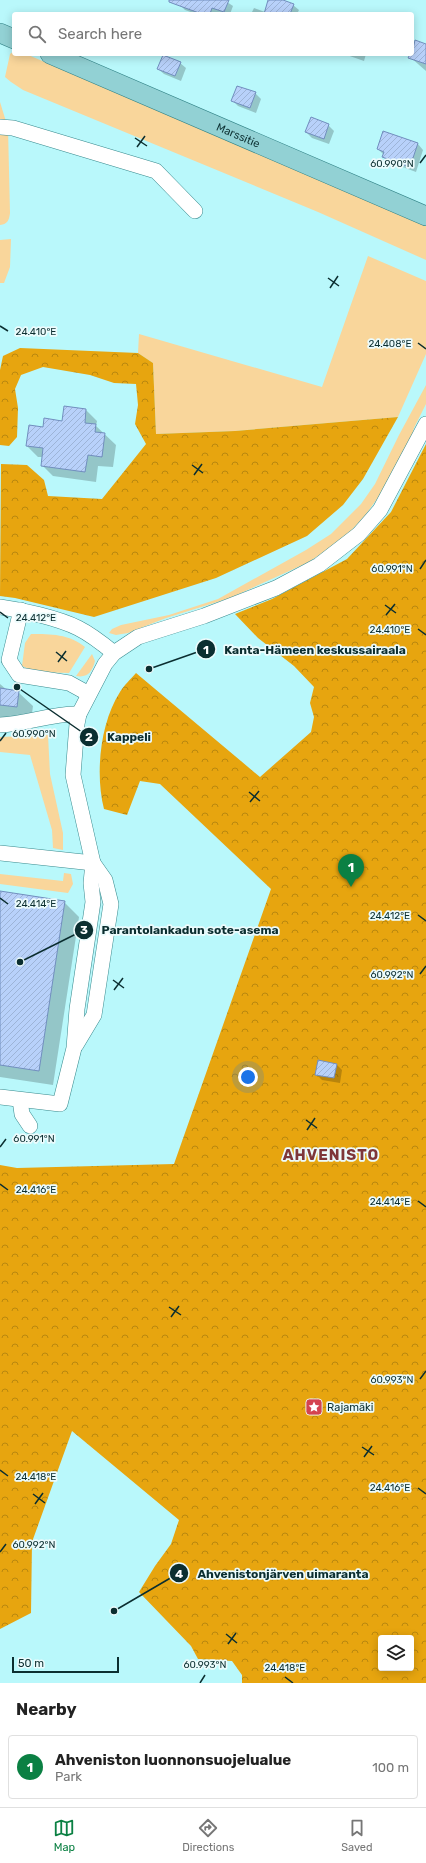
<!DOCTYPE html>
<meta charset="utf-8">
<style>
:root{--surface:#fff;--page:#f6f6f6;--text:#222;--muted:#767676;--line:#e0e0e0;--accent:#0b8043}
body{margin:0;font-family:Rubik,sans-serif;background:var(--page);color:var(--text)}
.controls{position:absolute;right:12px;bottom:12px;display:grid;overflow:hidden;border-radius:4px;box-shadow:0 2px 10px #0003}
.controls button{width:36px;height:36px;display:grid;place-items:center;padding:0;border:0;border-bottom:1px solid var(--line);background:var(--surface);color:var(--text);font:20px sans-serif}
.scale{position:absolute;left:12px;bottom:10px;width:107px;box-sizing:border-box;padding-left:4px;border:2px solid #0b2e30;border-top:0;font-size:11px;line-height:14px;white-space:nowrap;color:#0b2e30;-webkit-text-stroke:3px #ecfbfc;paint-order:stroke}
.you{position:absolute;left:248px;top:1077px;width:14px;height:14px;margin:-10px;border:3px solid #fff;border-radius:50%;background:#1a73e8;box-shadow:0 0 0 6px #1a73e833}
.badge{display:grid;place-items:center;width:26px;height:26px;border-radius:50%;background:var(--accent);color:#fff;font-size:13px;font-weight:700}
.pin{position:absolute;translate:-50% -33px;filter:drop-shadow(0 1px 2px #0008)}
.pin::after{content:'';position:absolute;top:21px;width:14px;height:12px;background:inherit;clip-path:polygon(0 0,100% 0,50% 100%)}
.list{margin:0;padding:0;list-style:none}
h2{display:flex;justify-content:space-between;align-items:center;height:52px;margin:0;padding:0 16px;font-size:17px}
h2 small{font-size:13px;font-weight:400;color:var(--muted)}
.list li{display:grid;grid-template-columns:26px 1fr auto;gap:12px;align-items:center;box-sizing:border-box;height:64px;margin:0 8px 8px;padding:0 8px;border:1px solid var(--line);border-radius:4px}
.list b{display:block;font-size:15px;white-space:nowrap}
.list p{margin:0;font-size:13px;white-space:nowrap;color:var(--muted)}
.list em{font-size:13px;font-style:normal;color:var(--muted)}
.icon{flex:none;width:22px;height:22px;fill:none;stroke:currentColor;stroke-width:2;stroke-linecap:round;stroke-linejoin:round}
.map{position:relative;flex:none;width:426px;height:1683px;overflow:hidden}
.search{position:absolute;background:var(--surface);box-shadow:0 2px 10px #0003;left:12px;right:12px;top:12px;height:44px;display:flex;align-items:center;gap:10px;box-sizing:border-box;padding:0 14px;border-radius:4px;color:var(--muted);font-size:15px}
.sheet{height:124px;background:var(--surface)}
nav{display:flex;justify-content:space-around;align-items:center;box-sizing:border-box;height:56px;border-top:1px solid var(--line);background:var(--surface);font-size:11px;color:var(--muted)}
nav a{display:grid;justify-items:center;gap:2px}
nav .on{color:var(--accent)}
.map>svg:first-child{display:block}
</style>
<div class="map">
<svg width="426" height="1683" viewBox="0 0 426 1683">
<defs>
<pattern id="forest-crowns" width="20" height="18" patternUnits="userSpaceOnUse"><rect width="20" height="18" fill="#e7a50f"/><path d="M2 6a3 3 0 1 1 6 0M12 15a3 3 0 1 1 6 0" fill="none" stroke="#b9870f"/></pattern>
<pattern id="building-hatch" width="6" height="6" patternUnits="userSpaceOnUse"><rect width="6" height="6" fill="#b8d1fa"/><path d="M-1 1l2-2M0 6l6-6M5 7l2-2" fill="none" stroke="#9db4d7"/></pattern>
</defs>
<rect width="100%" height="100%" fill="#b9f8fb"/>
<!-- green -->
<g fill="#f9d69b">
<polygon points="14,51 14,54 26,54 426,225 426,260 318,212 23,90 11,82 5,77 10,54"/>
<path d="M0,102L8,128L10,213C9,220 8,224 0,225Z"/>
<polygon points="11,239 10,267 4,283 0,283 0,240"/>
<polygon points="368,256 426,281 426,354 398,417 235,431 156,434 153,363 138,353 139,334 322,387"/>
<polygon points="426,385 426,404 414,428 410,444 390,481 364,517 341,541 307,563 230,598 166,618 128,633 116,635 109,633 112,629 121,625 169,615 218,599 306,550 331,534 361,504 375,484 399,435"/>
<path d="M31,634C51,634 69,634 85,647L69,673L35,672L22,666L25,643Z"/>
<path d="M92,654L95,661C92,672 88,678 76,676Z"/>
<polygon points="48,735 50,774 63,833 63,850 53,848 52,830 30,755 0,752 0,737"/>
<polygon points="64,873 71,874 73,884 68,893 0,884 0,874 63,881"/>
</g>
<!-- forest -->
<g fill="url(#forest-crowns)" fill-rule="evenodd">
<polygon points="20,348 138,353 153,363 156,434 235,431 398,417 363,479 343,505 307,536 216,578 94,617 15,598 0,596 1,464 27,465 44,480 48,496 102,499 146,444 135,424 138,405 136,384 114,383 90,375 43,367 21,375 15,389 18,408 17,437 9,446 0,445 0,370 3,356"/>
<path d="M426,444V1683H242V1675L232,1661L198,1659L191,1646L139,1592L155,1566L171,1544L179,1520L72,1431L32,1542L31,1613L0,1629V1165L17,1168L174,1164L271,889L160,784L140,781L127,815L104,809C95,774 100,723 120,692C124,685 131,679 136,673L260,777L311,732L314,717L310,703L314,687L294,666L258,638L235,614L272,599L347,559L391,512ZM381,1638H411V1668H381Z"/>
</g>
<!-- shadow -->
<g fill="#0003">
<polygon points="182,0 224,0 233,6 230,14 196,14 185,10 180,5"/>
<polygon points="269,0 280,0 293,5 299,10 297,14 251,14 254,8 265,12"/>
<polygon points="415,41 426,45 426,71 410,57"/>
<polygon points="344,54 366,54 364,61"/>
<polygon points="180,63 186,68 181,81 164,74 158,69"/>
<polygon points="255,93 261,99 256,113 238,106 232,100"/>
<polygon points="328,125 334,131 329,144 312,138 306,132"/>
<polygon points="384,132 418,144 423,150 416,172 389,162 383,157 384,155 378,149"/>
<polygon points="86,410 97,421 96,426 116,445 113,467 98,466 96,482 53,476 42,465 43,457 38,457 27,446 44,428 63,422"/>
<polygon points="0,684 7,690 18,692 33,706 31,721 0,717"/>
<polygon points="0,892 64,902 79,917 53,1085 0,1077"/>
<polygon points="337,1065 342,1070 340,1083 322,1080 316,1074"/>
</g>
<!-- building -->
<g fill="url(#building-hatch)" stroke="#718ebe">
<polygon points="169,0 229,0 224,12 212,8 210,14 199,13 169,2"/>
<polygon points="268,0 283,0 294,4 290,14 264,14"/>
<polygon points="415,40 426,44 426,64 408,58 410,54 412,54"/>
<polygon points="163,55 181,62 175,76 157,69"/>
<polygon points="237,86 256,92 250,108 231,101"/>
<polygon points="311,117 329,124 324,139 305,132"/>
<polygon points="383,131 418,143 410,167 382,157 384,152 377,149"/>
<polygon points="64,406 86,409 85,423 96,424 95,432 105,433 102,457 88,455 85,472 41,466 43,448 26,446 29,425 43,427 44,418 62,421"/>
<polygon points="0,688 19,691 17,707 0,705"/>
<polygon points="0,891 65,901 39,1071 0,1065"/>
<polygon points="318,1060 337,1064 334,1078 315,1075"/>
</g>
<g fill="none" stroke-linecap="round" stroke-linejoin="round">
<!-- minor casing -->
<g stroke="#388a8e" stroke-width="16">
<g id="minor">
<polyline points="0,127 13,128 156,171 195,211"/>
<path d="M0,607C22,610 58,618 78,628C92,635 103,644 114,653"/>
<polyline points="21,610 9,660 19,675 69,683 89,694"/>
<path d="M0,725C27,724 52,713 79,714"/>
<polyline points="0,853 93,863"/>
<polyline points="76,1045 94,1015 111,904 105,880 93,863"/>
<polyline points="0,1097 60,1104 74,1048 77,1009 93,902 91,883 93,863 73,775 77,724 79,714 105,664 114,653 138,637 204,616 276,588 319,565 359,534 380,510 426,424"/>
<polyline points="20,1100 22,1114 30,1126"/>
</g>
</g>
<!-- major casing -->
<g stroke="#338488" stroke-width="20">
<g id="major">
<polyline points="0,33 14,39"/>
<path id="s1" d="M50,54L426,216"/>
</g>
</g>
<!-- minor -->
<use href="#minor" stroke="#fff" stroke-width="15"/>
<!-- major -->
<use href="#major" stroke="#92d1d4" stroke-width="19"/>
</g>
<!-- ticks -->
<path fill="none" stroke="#0b2e30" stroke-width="1.5" d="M135,138L147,146M137,147L145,136M420,163L426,155M328,278L339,286M330,288L338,276M0,326L8,331M418,343L426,349M192,465L203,473M194,475L202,464M420,569L426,560M385,605L396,613M0,612L8,618M386,615L395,604M418,629L426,635M56,652L67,661M58,662L66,651M0,741L6,733M249,792L260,801M250,802L259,791M0,898L8,904M418,915L426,921M420,974L426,966M113,980L124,988M114,990L123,978M306,1120L317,1128M307,1130L315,1118M0,1147L6,1139M0,1184L8,1190M418,1201L426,1207M169,1307L181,1315M171,1317L179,1306M420,1379L426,1371M362,1447L374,1455M364,1457L372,1446M0,1470L8,1476M418,1488L426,1494M33,1494L45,1503M35,1504L43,1493M0,1552L6,1544M226,1634L237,1643M228,1644L236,1633M285,1677L293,1683M200,1683L205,1675"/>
<!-- icons -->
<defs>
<g id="sight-square" transform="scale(0.9)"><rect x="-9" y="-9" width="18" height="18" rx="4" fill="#d44350" stroke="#ecfbfc"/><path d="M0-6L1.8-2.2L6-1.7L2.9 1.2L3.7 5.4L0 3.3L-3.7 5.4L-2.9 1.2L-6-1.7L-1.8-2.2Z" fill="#fff"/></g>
</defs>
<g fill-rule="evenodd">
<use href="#sight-square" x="314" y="1407"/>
</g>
<g text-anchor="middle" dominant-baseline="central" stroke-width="3.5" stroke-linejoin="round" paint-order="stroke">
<!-- street labels -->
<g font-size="11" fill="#0b2e30" stroke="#ecfbfc">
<text stroke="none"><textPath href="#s1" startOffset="205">Marssitie</textPath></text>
</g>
<!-- poi labels -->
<g font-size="11" fill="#0b2e30" stroke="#ecfbfc" text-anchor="start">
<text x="327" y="1407">Rajamäki</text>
</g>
<!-- district labels -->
<g font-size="15" font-weight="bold" letter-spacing="1" fill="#7e3639" stroke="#ecfbfc">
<text x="331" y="1155">AHVENISTO</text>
</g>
</g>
<g font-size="10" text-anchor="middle" fill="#0b2e30" stroke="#ecfbfc" stroke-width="3.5" stroke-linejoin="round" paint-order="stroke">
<text x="392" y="167">60.990°N</text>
<text x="36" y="335">24.410°E</text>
<text x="390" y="347">24.408°E</text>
<text x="392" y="572">60.991°N</text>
<text x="36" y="621">24.412°E</text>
<text x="390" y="633">24.410°E</text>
<text x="34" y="737">60.990°N</text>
<text x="36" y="907">24.414°E</text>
<text x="390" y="919">24.412°E</text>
<text x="392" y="978">60.992°N</text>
<text x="34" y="1142">60.991°N</text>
<text x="36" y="1193">24.416°E</text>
<text x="390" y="1205">24.414°E</text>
<text x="392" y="1383">60.993°N</text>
<text x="36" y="1480">24.418°E</text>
<text x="390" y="1491">24.416°E</text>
<text x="34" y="1548">60.992°N</text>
<text x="205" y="1668">60.993°N</text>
<text x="285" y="1671">24.418°E</text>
</g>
<!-- callouts -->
<path fill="none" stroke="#0b2e30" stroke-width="1.5" d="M149 669L206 649M17 687L89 737M20 962L84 930M114 1611L179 1573"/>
<g fill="#0b2e30" stroke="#ecfbfc" stroke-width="1.5">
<circle cx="149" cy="669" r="4"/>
<circle cx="17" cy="687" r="4"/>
<circle cx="20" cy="962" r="4"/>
<circle cx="114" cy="1611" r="4"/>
<circle cx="206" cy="649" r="10"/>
<circle cx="89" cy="737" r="10"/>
<circle cx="84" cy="930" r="10"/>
<circle cx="179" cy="1573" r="10"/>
</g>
<g font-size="12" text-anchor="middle" font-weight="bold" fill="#fff">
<text x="206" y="654">1</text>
<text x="89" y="741">2</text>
<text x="84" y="934">3</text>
<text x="179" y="1578">4</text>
</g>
<g font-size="12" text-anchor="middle" font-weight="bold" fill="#0b2e30" stroke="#ecfbfc" stroke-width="3.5" stroke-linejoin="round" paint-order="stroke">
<text x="315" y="654">Kanta-Hämeen keskussairaala</text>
<text x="129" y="741">Kappeli</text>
<text x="190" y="934">Parantolankadun sote-asema</text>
<text x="283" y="1578">Ahvenistonjärven uimaranta</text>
</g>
</svg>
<div class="controls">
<button><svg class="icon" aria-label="layers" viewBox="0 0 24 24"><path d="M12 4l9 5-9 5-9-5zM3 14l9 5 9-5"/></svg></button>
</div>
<div class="scale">50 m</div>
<div class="you"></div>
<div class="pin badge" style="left:351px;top:887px">1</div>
<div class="search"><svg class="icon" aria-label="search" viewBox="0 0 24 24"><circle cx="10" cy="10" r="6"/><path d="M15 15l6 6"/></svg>Search here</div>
</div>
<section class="sheet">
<h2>Nearby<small></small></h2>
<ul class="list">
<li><span class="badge">1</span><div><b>Ahveniston luonnonsuojelualue</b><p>Park</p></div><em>100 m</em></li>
</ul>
</section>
<nav>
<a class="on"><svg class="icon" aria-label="map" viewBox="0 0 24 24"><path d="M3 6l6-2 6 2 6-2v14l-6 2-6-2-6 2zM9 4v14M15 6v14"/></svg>Map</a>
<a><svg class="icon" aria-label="directions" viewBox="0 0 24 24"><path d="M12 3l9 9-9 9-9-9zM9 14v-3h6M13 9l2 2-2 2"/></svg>Directions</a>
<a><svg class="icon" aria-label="saved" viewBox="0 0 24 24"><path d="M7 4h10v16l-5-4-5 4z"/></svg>Saved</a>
</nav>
